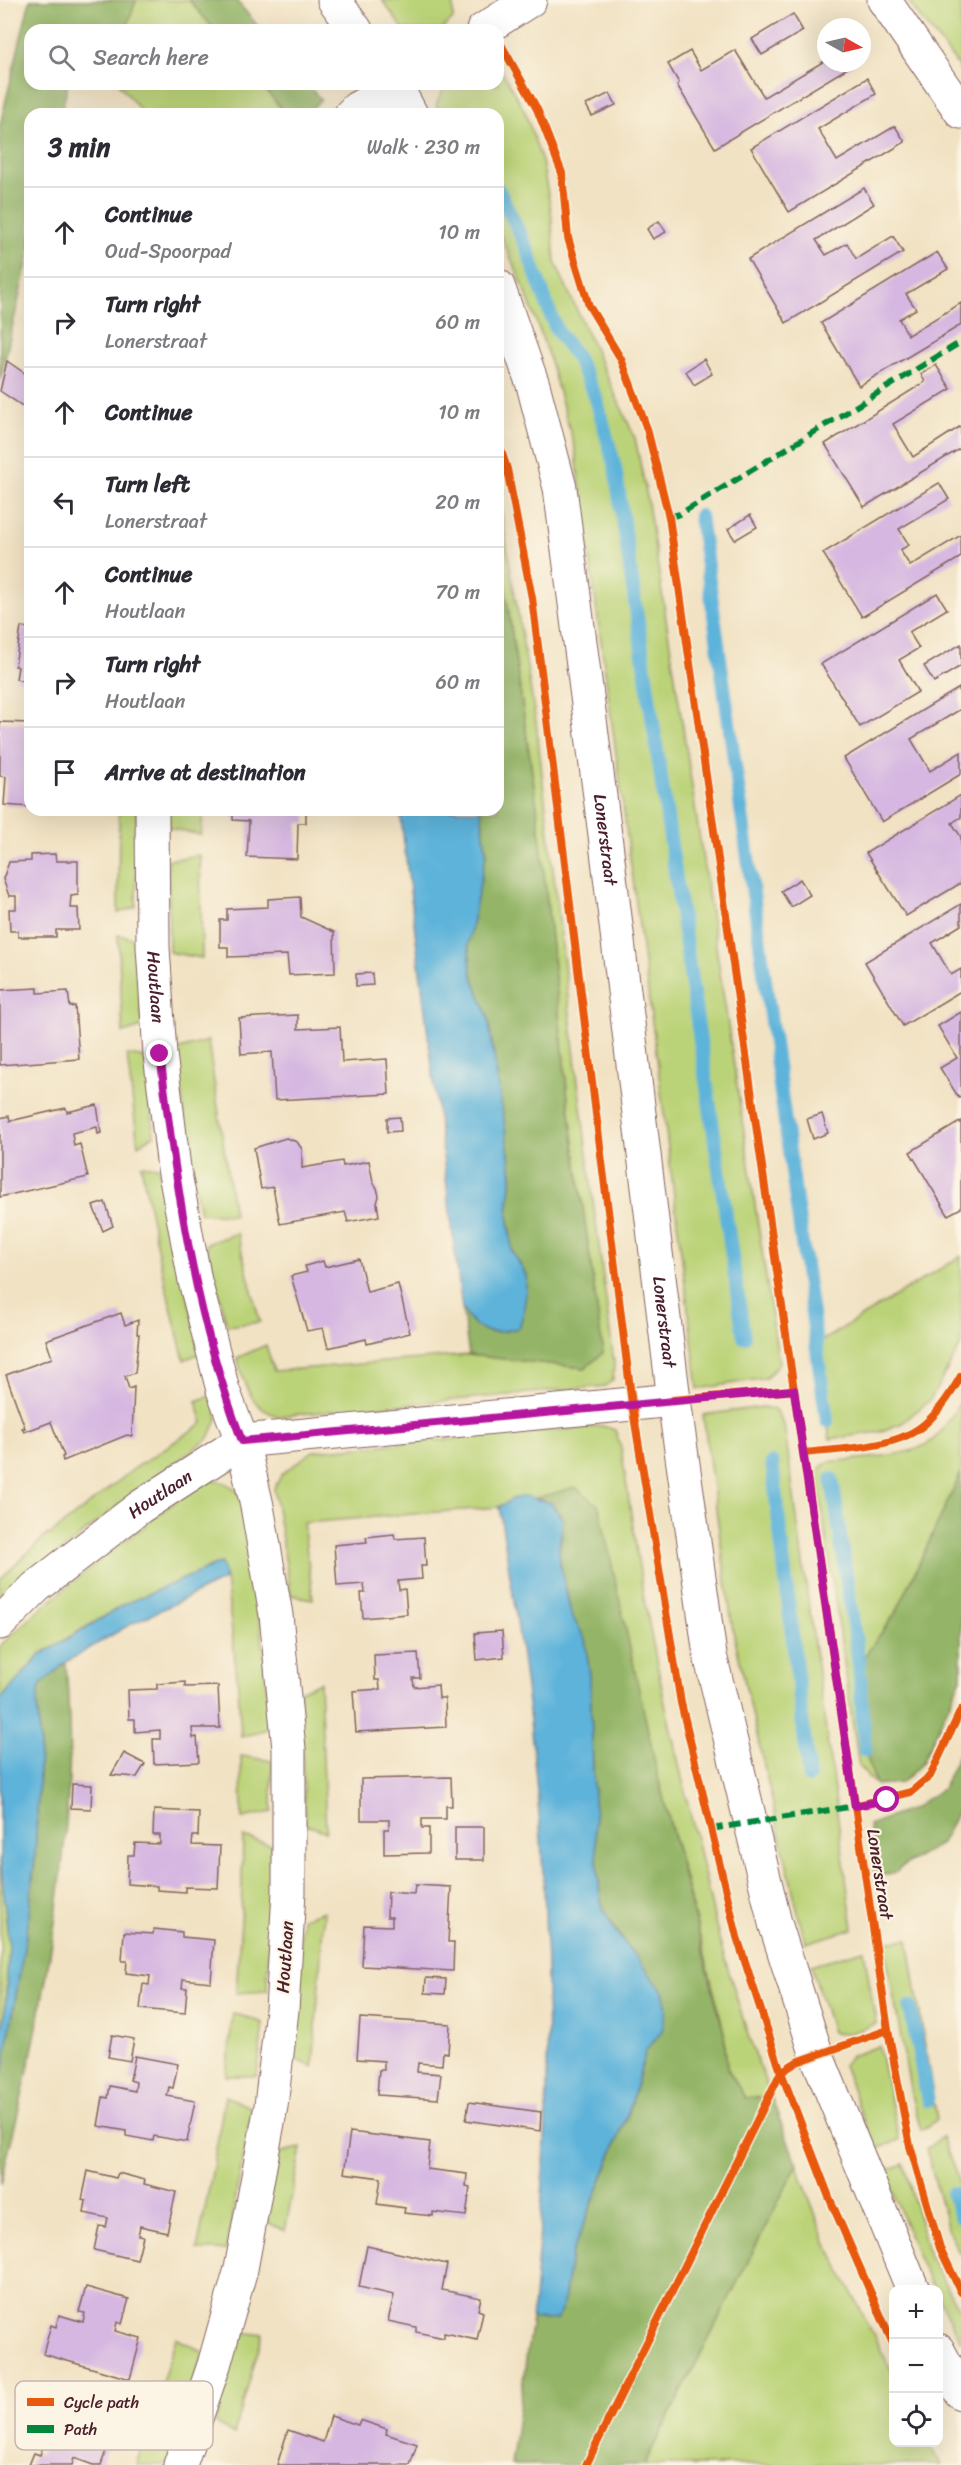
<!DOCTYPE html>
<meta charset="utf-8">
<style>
:root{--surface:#fff;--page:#f7f7f7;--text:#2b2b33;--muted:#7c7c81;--line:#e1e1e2}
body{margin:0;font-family:Sriracha,sans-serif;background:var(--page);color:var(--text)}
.controls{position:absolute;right:18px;bottom:18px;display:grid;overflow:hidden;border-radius:12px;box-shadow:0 6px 24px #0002}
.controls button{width:54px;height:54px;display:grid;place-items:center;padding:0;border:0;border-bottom:2px solid var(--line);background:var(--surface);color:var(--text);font:30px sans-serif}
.compass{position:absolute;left:817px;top:18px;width:54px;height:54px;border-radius:50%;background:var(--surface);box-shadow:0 6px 24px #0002;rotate:98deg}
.stop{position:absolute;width:18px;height:18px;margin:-14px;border:4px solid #b5179e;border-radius:50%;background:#fff}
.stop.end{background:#b5179e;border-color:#fff;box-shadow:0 2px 6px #0008}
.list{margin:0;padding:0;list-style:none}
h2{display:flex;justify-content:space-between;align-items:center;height:78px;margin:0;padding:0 24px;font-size:26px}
h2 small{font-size:20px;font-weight:400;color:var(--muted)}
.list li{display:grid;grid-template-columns:39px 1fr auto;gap:18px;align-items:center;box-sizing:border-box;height:90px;padding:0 24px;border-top:2px solid var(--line)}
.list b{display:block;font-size:22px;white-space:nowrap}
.list p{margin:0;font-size:20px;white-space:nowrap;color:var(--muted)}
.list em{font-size:20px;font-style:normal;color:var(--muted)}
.icon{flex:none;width:33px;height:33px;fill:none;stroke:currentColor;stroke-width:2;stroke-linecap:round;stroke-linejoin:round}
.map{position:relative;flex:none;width:961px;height:2465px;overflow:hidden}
.search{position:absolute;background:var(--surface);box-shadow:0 6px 24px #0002;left:24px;top:24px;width:480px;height:66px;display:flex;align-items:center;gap:15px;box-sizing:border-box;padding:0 21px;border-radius:18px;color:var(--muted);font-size:22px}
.panel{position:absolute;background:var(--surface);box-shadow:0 6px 24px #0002;left:24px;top:108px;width:480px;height:708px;border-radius:18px}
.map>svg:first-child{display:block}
</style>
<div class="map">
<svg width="961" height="2465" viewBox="0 0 961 2465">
<rect width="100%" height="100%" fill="#fcf5e5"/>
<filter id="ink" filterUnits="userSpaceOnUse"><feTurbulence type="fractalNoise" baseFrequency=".0167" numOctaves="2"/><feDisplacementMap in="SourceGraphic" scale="12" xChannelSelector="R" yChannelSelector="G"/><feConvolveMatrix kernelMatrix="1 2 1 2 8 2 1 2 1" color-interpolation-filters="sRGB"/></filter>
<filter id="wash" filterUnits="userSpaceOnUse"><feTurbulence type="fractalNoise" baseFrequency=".008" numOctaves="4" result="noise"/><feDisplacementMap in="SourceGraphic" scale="24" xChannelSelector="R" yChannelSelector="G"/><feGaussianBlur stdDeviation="1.35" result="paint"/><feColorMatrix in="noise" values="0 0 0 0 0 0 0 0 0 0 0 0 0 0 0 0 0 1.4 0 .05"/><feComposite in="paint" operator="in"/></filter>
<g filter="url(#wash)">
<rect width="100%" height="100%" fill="#f1e2c3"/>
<!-- green -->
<g fill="#bbd378" stroke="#827952" stroke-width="1.5">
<polygon points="136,0 189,0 215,30 126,30"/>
<polygon points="382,0 453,0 453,19 441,30 404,30"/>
<path d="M908,0H961V71C946,45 923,26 908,0Z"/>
<polygon points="498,64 525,112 542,162 551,210 555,262 635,438 647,497 687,754 779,1364 766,1378 698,1389 657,1059 575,448 548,354 526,293 498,229 498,114 441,114 436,105 446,84 498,84"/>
<polygon points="119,84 261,84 286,114 143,114"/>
<path d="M498,493L536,722L577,1075L614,1363L613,1380L605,1386L279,1416C250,1410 245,1383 237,1358L266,1345L274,1371L469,1355L585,1368L603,1353L568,1099L537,807L498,539Z"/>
<polygon points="119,810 137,810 136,907 118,913"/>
<polygon points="169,810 203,810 201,835 169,828"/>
<polygon points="200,855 202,958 169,952 168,860"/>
<polygon points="118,935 137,939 142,1027 123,1033"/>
<polygon points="208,1041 234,1215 200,1213 191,1167 176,1050"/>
<polygon points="127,1055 146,1058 154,1135 138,1145"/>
<polygon points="141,1165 158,1167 201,1353 184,1360 159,1258"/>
<polygon points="237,1233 260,1322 227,1326 206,1244"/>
<polygon points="961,1256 961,1345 930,1400 902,1423 879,1432 830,1439 815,1345"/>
<polygon points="207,1397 215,1398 217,1419 209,1438 132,1494 0,1601 0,1579 48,1534 50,1535 135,1468 203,1423 196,1401"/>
<path d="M961,1401V1473L897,1611L859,1664L865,1750L876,1785L859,1767L818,1480L821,1467L829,1462C855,1459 910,1457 930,1442C943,1433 953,1414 961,1401Z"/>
<polygon points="763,1407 775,1410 784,1424 853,1929 805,1943 733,1631 703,1415"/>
<path d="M603,1426L615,1430L621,1448L644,1599L665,1704L720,1943L748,2035L771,2097L745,2098L727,2068L724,2033L710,1975L659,1781L575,1488C563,1491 549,1498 537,1498C519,1499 516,1497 499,1507L303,1523L313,1599L291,1595L274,1489L282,1474L313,1451Z"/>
<path d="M211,1481C225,1480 235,1486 244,1498L264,1651L270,1728L241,1737L238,1686L226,1579L220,1563L127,1603L40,1654L0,1700V1646C48,1600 100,1559 153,1519C171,1506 190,1488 211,1481Z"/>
<polygon points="320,1682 326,1832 305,1824 300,1691"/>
<polygon points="241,1756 272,1761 272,1812 242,1818"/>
<polygon points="243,1837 272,1845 267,1991 236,1993 241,1921"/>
<polygon points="0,1857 9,1947 5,2009 0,2039"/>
<polygon points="324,1911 313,2067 292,2058 302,1918"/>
<polygon points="908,1939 937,2120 921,2130 911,2094 884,1942"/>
<path d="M864,1950L876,2024C862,2028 846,2038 832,2032L811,1965Z"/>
<polygon points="233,2013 263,2023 257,2076 226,2076"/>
<polygon points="879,2046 899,2140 875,2150 843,2065 851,2056"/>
<polygon points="225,2096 252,2108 226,2250 197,2250 212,2173"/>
<polygon points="942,2137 961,2188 961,2256 949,2232 926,2149"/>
<polygon points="301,2148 285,2231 265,2221 278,2153"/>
<polygon points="904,2164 929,2256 961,2313 961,2341 939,2298 938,2290 934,2289 919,2260 885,2171"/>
<polygon points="797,2165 825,2240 893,2374 894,2442 929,2443 941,2465 644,2465"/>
<polygon points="263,2333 234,2435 215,2423 240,2335"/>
<polygon points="176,2338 203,2352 168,2465 136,2465"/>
</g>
<!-- forest -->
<g fill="#94b568" stroke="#6f6a4a" stroke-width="1.5">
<polygon points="30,0 136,0 126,30 30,30 30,84 68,84 61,114 30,114 30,250 0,381 0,125"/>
<polygon points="189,0 236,0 261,30 215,30"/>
<polygon points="261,84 307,84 321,100 305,114 286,114"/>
<path d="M498,539L537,807L568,1099L603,1353L585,1368L469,1355L462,1308C478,1335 489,1335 519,1328L526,1275L512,1251L508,1214L512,1174L488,1017L472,974L468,944L486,853L481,810H498Z"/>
<polygon points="961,1473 961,1678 922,1763 901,1783 876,1785 865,1750 859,1664 897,1611"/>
<polygon points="575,1487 599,1506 659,1781 724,2033 727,2068 745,2098 771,2097 797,2165 644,2465 511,2465 532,2318 545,2320 564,2300 571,2256 630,2109 646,2050 662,2031 635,1958 605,1913 600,1897 595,1830 590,1676 585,1639 571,1614 560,1563 559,1549 562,1534 551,1503 537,1498"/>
<path d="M66,1662C68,1699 71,1738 69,1776C63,1910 35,2054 0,2184V2078L3,2072L27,1930L35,1857L40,1746L37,1703L40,1686Z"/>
<polygon points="961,1748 961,1803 941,1844 899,1868 898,1871 875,1878 869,1825 912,1809 943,1788"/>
</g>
<!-- water -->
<g fill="#5db3da" stroke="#546982" stroke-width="1.5">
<path d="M400,810H481L486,853L468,944L472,974L488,1017L512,1174L508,1214L512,1251L526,1275V1294L523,1315L519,1328C489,1335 478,1335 462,1308Z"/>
<path d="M525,1496L551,1503L563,1519L559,1549L560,1563L571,1614L585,1639L590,1676L595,1830L600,1897L605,1913L616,1932L663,1991L667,2009L662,2031L646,2050L630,2108L571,2256L564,2300L558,2319L545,2320L532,2318C552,2130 553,1937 533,1749C525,1668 512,1587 499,1507L512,1499Z"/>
<polygon points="221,1563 226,1579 127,1626 66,1662 40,1686 37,1703 40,1746 35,1857 27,1930 3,2072 0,2078 0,2039 5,2009 9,1947 0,1857 0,1700 40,1655 127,1603"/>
</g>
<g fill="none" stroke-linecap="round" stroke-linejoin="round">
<!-- stream -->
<g stroke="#5db3da" stroke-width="14">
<polyline points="498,189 525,244 556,329 577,358 596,398 615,467 744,1337"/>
<polyline points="700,516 827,1421"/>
<polyline points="772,1463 809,1777"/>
<polyline points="832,1479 859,1664 865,1750"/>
<polyline points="910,2007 928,2101"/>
<polyline points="952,2193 961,2216"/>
</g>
</g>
<g id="blocks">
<!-- building -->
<g fill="#d6b7e1">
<polygon points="793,14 803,31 762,55 752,39"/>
<polygon points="735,50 764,97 826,60 826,63 856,63 715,148 677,85 679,83 668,64 690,51 701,70"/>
<polygon points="867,78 876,94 818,129 837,161 895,126 905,142 789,212 751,148"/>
<polygon points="610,93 616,105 592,116 586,105"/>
<polygon points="864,188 874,204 816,240 826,255 847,243 856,259 893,236 903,252 786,323 748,259"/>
<polygon points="659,221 666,232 653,239 647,229"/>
<polygon points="937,252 948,269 906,294 916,309 899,319 908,335 961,303 961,325 859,386 821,323"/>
<polygon points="704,359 712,374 694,385 686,371"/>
<polygon points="7,361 30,377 30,411 0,391"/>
<polygon points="936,365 951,389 893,424 913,457 961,426 961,448 864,507 825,444 925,382 921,374"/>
<polygon points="939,483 949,499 899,529 909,545 900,550 910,566 961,535 961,557 862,617 823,553"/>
<polygon points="750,515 757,527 735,540 728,529"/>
<polygon points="937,593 947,609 909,632 919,648 899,660 918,692 860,727 821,664"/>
<polygon points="21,627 30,628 30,683 16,679 18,667 15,666"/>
<polygon points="961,644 961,666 934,682 924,666"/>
<polygon points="959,688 961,709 911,739 930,771 961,752 961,774 882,822 844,758"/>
<polygon points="0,722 30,723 30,807 4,805 6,777 0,776"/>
<polygon points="961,795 961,817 952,823 961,837 961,883 906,916 866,853"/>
<polygon points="233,810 306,810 306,823 298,823 297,859 247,857 249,821 233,820"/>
<polygon points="55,854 56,861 78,861 78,895 71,896 70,908 78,908 79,930 56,930 56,937 18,937 18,931 10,931 9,909 16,909 16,896 9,896 3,879 9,862 31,861 31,855"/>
<polygon points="800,879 810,895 791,907 781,891"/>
<polygon points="300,897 301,917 334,932 335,973 289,975 287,955 228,957 228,947 220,947 220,920 227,920 227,909 268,907 268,899"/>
<polygon points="961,904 961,925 932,943 951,975 961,969 961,991 903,1026 865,962"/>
<polygon points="372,973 373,985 356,986 356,974"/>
<polygon points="38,988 38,993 68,991 70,1007 75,1006 79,1059 0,1065 0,990"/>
<polygon points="961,1012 961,1097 959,1098 940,1068 957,1058 938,1026"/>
<polygon points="298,1015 298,1029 340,1027 342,1062 387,1059 389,1094 275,1100 272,1052 241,1054 239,1018"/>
<polygon points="97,1105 101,1133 98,1134 97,1127 72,1133 74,1146 80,1144 88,1177 0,1197 0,1118 9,1116 10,1121 66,1108 67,1112"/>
<polygon points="822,1114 828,1133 813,1139 807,1119"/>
<polygon points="400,1117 401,1131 387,1132 387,1118"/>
<polygon points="961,1121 961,1208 948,1215 910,1152"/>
<polygon points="286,1138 297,1142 302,1149 302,1168 342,1161 343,1166 369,1161 373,1182 377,1188 379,1196 377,1203 379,1216 348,1222 345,1212 280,1224 273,1187 261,1189 254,1148"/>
<polygon points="105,1202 113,1226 103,1231 93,1206"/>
<polygon points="359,1259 367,1292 398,1284 410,1333 367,1344 366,1339 328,1348 323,1328 307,1331 291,1276 307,1272 305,1266 323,1261 325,1267"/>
<polygon points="121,1313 125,1325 138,1320 137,1334 139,1334 135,1373 125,1376 129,1389 134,1387 132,1436 127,1435 63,1461 62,1457 64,1456 51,1422 24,1432 22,1428 25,1428 6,1375 52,1358 46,1340"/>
<polygon points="394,1534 395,1539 424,1537 426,1566 421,1566 422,1579 398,1581 399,1590 405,1589 407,1614 363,1618 361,1593 365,1593 364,1584 337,1586 334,1545 367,1542 366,1537"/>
<polygon points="502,1631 504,1657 477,1660 475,1633"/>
<polygon points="418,1653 420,1678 413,1678 414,1687 438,1685 439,1698 445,1698 446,1727 356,1732 353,1691 380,1689 379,1680 375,1680 374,1655"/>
<polygon points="185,1682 185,1687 218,1686 220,1728 192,1728 193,1738 197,1737 199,1762 154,1764 153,1739 160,1739 160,1730 135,1732 135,1719 129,1719 128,1690 157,1689 157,1684"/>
<polygon points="124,1753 145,1764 137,1777 111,1775"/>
<polygon points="451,1777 452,1806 446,1806 446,1819 422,1819 422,1828 429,1828 429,1853 384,1854 384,1829 389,1829 389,1820 361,1820 361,1779"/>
<polygon points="72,1784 92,1785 91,1809 71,1808"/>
<polygon points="154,1810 199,1812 198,1836 193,1836 192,1845 220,1846 218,1888 185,1887 185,1892 157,1890 157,1886 127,1884 128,1855 134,1855 135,1843 160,1844 160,1835 153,1835"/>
<rect x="455" y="1827" width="29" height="33"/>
<polygon points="415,1885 451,1887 448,1942 454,1942 453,1971 362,1966 364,1925 392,1926 392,1917 387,1917 388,1892 414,1894"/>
<polygon points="154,1929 182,1932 182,1937 214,1940 211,1982 183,1979 182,1988 187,1988 185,2013 140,2009 143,1984 149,1985 150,1976 126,1973 127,1961 122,1961 124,1932 153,1934"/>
<polygon points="426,1978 446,1979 445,1994 425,1993"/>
<polygon points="360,2018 450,2024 448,2053 443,2052 442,2065 418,2063 417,2072 441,2074 438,2099 377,2095 379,2070 384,2070 384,2061 357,2059"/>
<polygon points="112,2035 134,2039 130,2061 108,2057"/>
<polygon points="135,2056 178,2064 173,2088 169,2087 167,2096 195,2101 187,2142 154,2136 153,2141 126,2136 126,2131 98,2126 103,2097 108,2098 110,2086 135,2091 136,2082 130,2080"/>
<polygon points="469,2102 541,2112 540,2131 466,2120"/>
<polygon points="350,2132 430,2142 427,2169 467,2174 466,2186 470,2187 466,2216 433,2212 433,2216 404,2213 405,2208 377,2204 381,2178 344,2173"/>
<polygon points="88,2171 116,2178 118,2173 145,2180 144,2184 176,2192 167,2232 140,2226 138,2235 143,2236 137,2260 94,2250 99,2226 106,2227 108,2218 84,2213 86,2201 82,2200"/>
<polygon points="367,2246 447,2264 442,2290 481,2298 478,2310 483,2312 477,2340 444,2333 444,2338 416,2332 416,2327 388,2321 394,2295 359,2287"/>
<polygon points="86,2287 129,2299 122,2324 117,2322 115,2331 141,2338 130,2379 43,2354 51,2325 56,2327 59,2315 83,2322 85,2313 79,2312"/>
<polygon points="29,2397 57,2408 58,2403 85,2412 83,2417 114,2428 101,2465 93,2465 74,2458 72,2465 29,2465 34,2453 40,2455 43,2447 19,2438 24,2426 19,2425"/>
<polygon points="331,2416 358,2425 360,2420 387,2429 386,2434 417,2444 410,2465 277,2465 288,2430 323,2442"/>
</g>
</g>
</g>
<g filter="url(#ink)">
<use href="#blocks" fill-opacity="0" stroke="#846360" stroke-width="1.5"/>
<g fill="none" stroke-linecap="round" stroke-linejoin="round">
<!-- minor casing -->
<g stroke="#846360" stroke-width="35">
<g id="minor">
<polyline points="884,0 961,112"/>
<polyline points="483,30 530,0"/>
<polyline points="351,114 357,108 402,84"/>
<path id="s1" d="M152,810L153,947L160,1054L174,1168L195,1281L223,1390L242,1441L257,1506L276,1615L289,1749V1892L282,2010L271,2106L241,2269L214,2365L180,2465"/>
<path id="s2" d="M0,1623L36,1587L140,1507L242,1441L674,1400"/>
</g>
</g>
<!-- tertiary casing -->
<g stroke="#846360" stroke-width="35">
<g id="tertiary">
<polyline points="334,0 356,30"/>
<polyline points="395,84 411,114"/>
<path id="s3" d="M498,286L533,385L560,488L605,835L674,1400L710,1655L775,1923L817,2056L913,2290"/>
<polyline points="938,2350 961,2393"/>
</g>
</g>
<!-- minor -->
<use href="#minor" stroke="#fff" stroke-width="33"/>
<!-- tertiary -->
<use href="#tertiary" stroke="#fff" stroke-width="33"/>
<!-- quiet -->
<g stroke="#00873e" stroke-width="6" stroke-dasharray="12 6" stroke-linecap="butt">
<polyline points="669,517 680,514 961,342"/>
<polyline points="711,1829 855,1806"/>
</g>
<!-- cycleway casing -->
<g stroke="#fcf5e5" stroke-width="11">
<g id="cycleway">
<polyline points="498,39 537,109 562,173 568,238 589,306 621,359 647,429 669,517 794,1390 888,2030 910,2146 940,2248 961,2292"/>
<polyline points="498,441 507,469 532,598 632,1404 681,1703 737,1937 781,2072 829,2197 894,2346"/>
<polyline points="674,1400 794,1390"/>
<path d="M804,1453C839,1449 892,1449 921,1427C938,1414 951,1394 961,1376"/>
<polyline points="855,1806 911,1792 930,1776 961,1710"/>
<polyline points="781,2072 797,2062 888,2030"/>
<polyline points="586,2465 781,2072"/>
</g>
</g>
<!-- cycleway -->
<use href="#cycleway" stroke="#e8590c" stroke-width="8"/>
</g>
</g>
<g fill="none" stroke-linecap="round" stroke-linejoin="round" filter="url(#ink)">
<!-- route -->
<path stroke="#b5179e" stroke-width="8" d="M160,1054C176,1186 195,1317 242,1441L794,1390L855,1806L887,1800"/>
</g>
<g text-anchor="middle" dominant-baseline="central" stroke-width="4.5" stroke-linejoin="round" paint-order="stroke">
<!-- street labels -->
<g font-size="18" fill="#4a1f2b" stroke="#fcf5e5">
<text stroke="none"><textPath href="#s3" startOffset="566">Lonerstraat</textPath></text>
<text stroke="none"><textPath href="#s1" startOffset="177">Houtlaan</textPath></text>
<text stroke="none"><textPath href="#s3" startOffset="1052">Lonerstraat</textPath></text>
<text stroke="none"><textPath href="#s2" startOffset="206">Houtlaan</textPath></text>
<text transform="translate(880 1874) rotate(81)">Lonerstraat</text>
<text transform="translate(285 1957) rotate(-86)">Houtlaan</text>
</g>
</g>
<!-- legend -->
<rect x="15" y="2381" width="198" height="69" rx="9" fill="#fcf5e5" stroke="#c7b5ad" stroke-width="1.5"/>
<rect x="27" y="2398" width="27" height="8" fill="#e8590c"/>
<rect x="27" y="2425" width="27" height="8" fill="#00873e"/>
<g font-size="16" fill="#4a1f2b">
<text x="64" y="2408">Cycle path</text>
<text x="64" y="2435">Path</text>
</g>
</svg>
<div class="controls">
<button>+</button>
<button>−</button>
<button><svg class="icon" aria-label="locate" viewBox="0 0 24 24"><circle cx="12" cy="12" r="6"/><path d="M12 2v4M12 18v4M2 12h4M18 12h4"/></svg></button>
</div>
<svg class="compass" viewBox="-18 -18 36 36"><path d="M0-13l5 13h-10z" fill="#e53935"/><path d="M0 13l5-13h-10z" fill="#7c7c81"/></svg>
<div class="stop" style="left:887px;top:1800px"></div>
<div class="stop end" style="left:160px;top:1054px"></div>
<div class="search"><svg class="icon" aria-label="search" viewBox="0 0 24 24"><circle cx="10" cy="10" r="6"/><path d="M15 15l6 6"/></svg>Search here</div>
<section class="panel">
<h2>3 min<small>Walk · 230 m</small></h2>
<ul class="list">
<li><svg class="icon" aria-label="ahead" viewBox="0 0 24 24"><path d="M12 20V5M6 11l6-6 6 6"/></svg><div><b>Continue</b><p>Oud-Spoorpad</p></div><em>10 m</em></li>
<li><svg class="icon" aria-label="right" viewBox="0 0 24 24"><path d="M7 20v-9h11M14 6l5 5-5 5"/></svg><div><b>Turn right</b><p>Lonerstraat</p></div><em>60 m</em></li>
<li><svg class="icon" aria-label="ahead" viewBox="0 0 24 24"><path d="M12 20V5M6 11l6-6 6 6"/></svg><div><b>Continue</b></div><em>10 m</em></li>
<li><svg class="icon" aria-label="left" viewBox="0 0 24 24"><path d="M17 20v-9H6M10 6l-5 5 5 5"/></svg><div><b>Turn left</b><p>Lonerstraat</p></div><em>20 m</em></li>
<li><svg class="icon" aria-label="ahead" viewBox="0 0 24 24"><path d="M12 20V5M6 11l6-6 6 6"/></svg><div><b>Continue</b><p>Houtlaan</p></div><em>70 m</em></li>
<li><svg class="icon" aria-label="right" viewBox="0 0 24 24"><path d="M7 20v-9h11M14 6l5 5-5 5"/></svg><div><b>Turn right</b><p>Houtlaan</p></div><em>60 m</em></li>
<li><svg class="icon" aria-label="arrive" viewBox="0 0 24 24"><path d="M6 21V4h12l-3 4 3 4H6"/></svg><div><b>Arrive at destination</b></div></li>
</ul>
</section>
</div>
